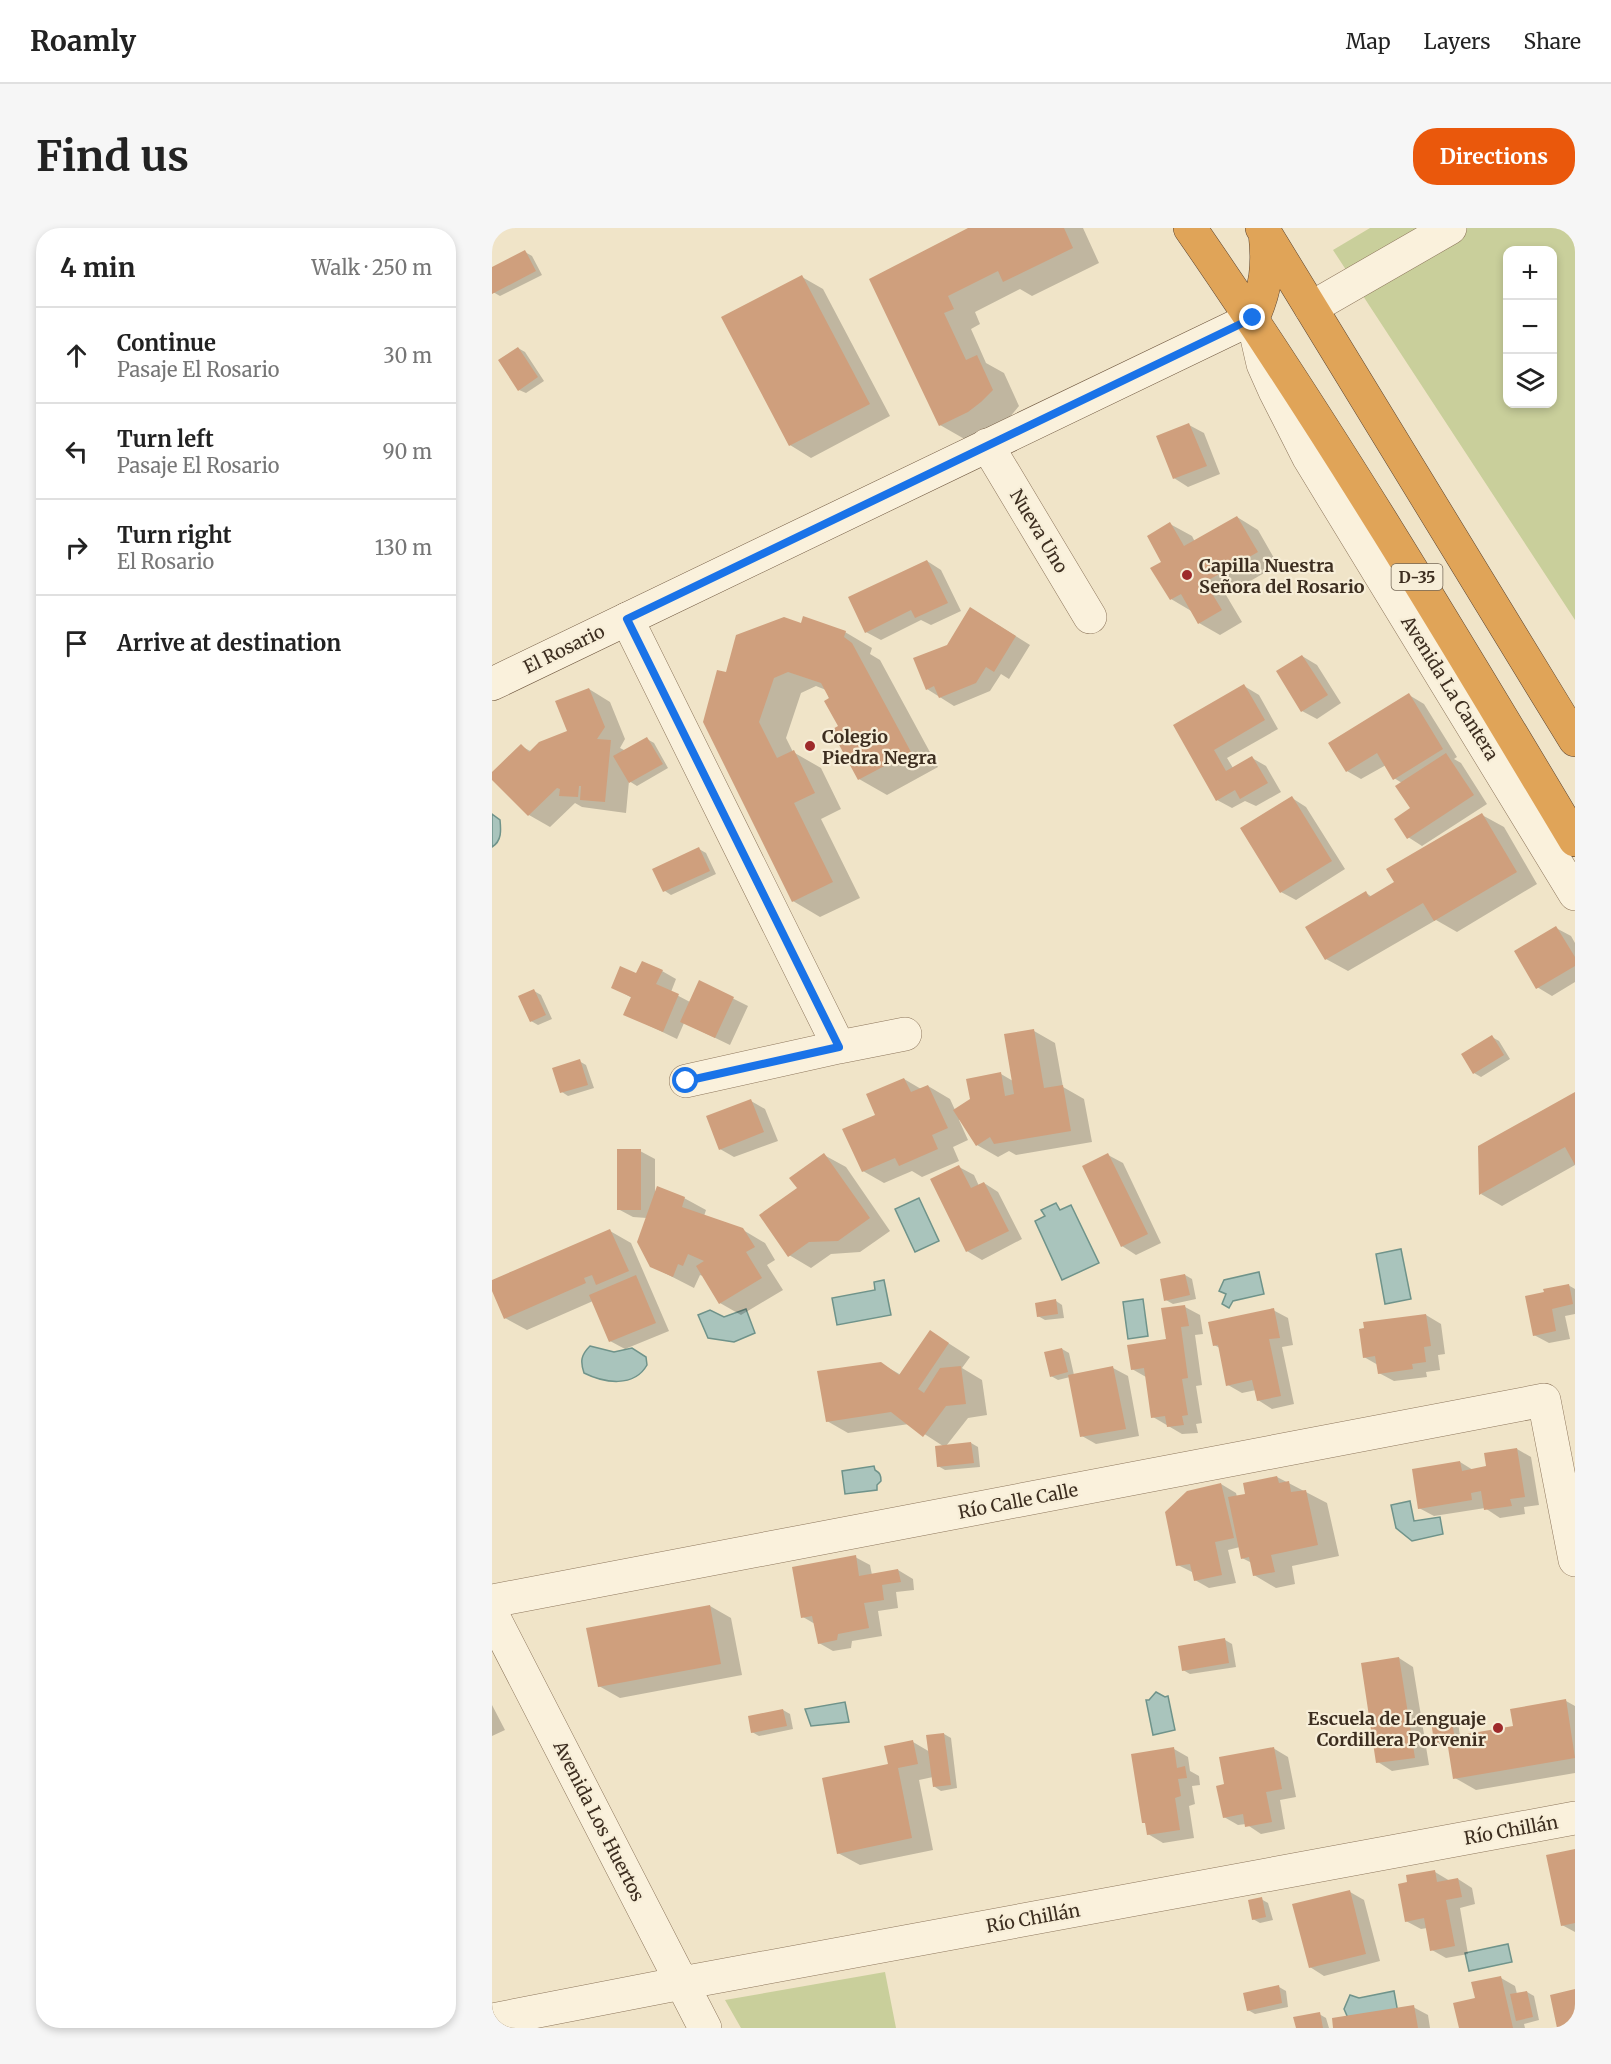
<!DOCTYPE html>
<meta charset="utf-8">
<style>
body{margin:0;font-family:Merriweather,serif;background:#f6f6f6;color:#222}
.controls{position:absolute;right:18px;top:18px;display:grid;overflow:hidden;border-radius:12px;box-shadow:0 3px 9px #0003}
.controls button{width:54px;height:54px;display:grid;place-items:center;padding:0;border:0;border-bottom:2px solid #e0e0e0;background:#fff;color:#222;font:30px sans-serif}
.stop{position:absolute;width:18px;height:18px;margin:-14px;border:4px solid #1a73e8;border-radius:50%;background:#fff}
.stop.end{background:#1a73e8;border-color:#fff;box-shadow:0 2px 6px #0008}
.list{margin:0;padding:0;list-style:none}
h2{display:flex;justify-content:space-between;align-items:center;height:78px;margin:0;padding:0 24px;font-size:26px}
h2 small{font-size:20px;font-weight:400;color:#767676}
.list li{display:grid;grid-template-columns:39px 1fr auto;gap:18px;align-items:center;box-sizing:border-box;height:96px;padding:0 24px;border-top:2px solid #e0e0e0}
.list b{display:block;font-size:22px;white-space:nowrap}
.list p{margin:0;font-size:20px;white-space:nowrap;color:#767676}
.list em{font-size:20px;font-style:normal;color:#767676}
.icon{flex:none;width:33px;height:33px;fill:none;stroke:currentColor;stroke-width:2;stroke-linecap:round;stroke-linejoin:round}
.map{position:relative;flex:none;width:1083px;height:1800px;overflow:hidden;border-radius:24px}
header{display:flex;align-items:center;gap:36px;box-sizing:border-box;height:84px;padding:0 30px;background:#fff;border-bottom:2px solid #e0e0e0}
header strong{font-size:28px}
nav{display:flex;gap:33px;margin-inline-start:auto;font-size:21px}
.intro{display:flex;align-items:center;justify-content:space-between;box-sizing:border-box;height:144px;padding:0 36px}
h1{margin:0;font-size:42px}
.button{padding:15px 27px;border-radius:24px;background:#ea580c;color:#fff;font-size:21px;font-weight:700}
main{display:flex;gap:36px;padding:0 36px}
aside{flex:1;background:#fff;border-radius:24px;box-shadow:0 3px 9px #0003}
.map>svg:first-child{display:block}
</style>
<header>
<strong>Roamly</strong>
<nav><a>Map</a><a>Layers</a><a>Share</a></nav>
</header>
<div class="intro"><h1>Find us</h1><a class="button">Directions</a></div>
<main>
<aside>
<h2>4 min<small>Walk · 250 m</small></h2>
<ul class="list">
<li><svg class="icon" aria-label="ahead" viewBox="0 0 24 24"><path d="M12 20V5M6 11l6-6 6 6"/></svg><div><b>Continue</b><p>Pasaje El Rosario</p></div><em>30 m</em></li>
<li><svg class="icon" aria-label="left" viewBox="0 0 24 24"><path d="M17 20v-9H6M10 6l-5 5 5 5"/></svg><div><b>Turn left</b><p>Pasaje El Rosario</p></div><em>90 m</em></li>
<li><svg class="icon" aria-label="right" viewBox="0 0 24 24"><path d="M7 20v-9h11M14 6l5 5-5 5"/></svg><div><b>Turn right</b><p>El Rosario</p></div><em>130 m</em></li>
<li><svg class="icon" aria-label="arrive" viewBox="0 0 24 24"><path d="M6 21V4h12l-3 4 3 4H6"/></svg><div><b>Arrive at destination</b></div></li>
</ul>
</aside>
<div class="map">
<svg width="1083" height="1800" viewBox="0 0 1083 1800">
<rect width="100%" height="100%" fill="#f0e4c8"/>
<!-- green -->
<path fill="#c9cf9b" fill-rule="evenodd" d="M878,0h205v392l-242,-370zM1016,22h44v154h-44z
M393,1744l11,56h-155l-16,-28z"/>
<!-- water -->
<path fill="#a9c4bc" stroke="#6f938a" stroke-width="1.5" d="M0,586l8,6c1,10 2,21 -8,27z
M427,970l20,43 -24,11 -20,-43z
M564,975l4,7 11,-5 28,58 -37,17 -27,-59 10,-5 -4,-6z
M909,1021l10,50 -26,5 -9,-50z
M767,1044l5,22 -31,7 -4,7 -7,-4 4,-10 -7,-3 5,-11z
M392,1052l7,35 -54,10 -5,-27 43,-8 -1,-8z
M651,1071l5,37 -20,3 -5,-37z
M254,1081l9,24 -21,9 -26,-4 -10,-23 12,-5 14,7z
M98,1118l24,6 18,-4 14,9 1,8c-13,23 -43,18 -63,8 -4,-12 -3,-18 6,-27z
M382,1238l1,4c5,3 6,5 6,11l-4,4v5l-32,4 -3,-23z
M918,1273l4,20 26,-4 3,17 -31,7 -16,-13 -5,-23z
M664,1464l9,5 3,-1 7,34 -22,5 -7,-35h3z
M353,1474l4,20 -38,4 -6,-17z
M1016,1716l4,18 -43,9 -4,-18z
M902,1763l4,22 -50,5 -4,-9 6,-14 9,3z"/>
<!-- shadow -->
<path fill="#0003" d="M480,0h111l16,35 -67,33 -12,-7 -45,23 5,12 -9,5 15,34 18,10 15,33 -10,12 -41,23 -28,-16 -69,-146z
M33,24l7,4 10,19 -42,21 -7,-4 -1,-23z
M310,49l21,12 67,127 -79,42 -21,-13z
M26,120l7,4 19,29 -18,12 -7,-3z
M697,197l15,8 16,41 -32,13 -14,-9z
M745,289l21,13 20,35 -52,30 16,27 -22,13 -21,-12 -6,-11 -22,-13 -8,-37 7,-38 22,12 3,6z
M435,333l14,9 20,41 -30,14 -10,-5 -40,20 -15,-8z
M493,389l45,28 -21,34 -8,-5 -11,17 -36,15 -27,-17 21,-43z
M310,397l43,7 27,16 -2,6 10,6 58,107 -51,28 -28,-16 -33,-89 -10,-4 -15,7 -15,45 7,14 28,16 20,41 -20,10 39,79 -40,19 -27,-16 -66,-227z
M810,428l15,9 24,38 -24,16 -15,-8z
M752,458l15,9 19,34 -51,29 6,10 19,-10 14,8 15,26 -25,14 -11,-5 -13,7 -15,-8 -42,-74z
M97,461l21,13 15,37 -5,9 6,3 21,-12 7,4 14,25 -31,18 -8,-5 -3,32 -44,-6 -7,-4 -25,24 -21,-12 -37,-37v-4l29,-28 11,6 37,-20z
M917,467l15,9 33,53 -3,2 7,4 26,41 -65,42 -14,-9 4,-28 -10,-26 -8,-5 -8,-13 -25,14 -14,-8z
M800,570l14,9 39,62 -49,31 -15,-8z
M990,587l22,12 33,57 -80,48 -21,-12 -88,51 -22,-12 40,-66 6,4 25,-14z
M207,621l7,4 10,21 -45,21 -6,-4 -11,-21z
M1064,700l15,8 4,7v39l-23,14 -15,-9z
M170,743l14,8 -5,13 19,10 10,-20 48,24 -18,39 -46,-22 -7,16 -52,-25 7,-16 -19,-11 24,-12z
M42,763l7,4 11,24 -14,6 -7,-4z
M542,803l21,12 8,44 21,12 8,43 -76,13 -7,-4 -11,6 -21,-12 -16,-26 -2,1 9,20 -15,7 6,14 -37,16 -10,-6 -28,12 -21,-12 14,-56 27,-36 17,10 7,-3 22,13 5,11 17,-10 29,-26 12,7z
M1000,809l7,4 11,18 -29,18 -7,-4z
M87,833l7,4 8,23 -26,8 -6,-4z
M1083,866v71l-73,41 -21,-12z
M259,873l14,8 13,32 -44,16 -14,-8z
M148,923l15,8v35l29,4 22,12 -2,6 39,14 22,13 10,17 -8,5 16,25 -42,25 -21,-12 -17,-27 -3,-1 -6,13 -43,-22 -4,-48 -14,-1 -15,-8z
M332,927l22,12 44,64 -30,21 -29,2 -20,14 -22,-13z
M616,927l15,8 38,80 -25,12 -14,-9z
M467,939l15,8 5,11 5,-3 14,9 24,47 -40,21 -15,-9z
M118,1003l21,12 38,88 -44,18 -15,-8 -17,-40 -66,29 -22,-12 -13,-31v-5z
M693,1047l7,4 4,20 -23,5 -7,-4z
M1076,1057l7,4v25l-10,2 5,23 -21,4 -15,-8 12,-42z
M564,1073l6,4 2,13 -19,2 -7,-4z
M693,1079l15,8 3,19 -8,1 7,50 -6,1 6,37 -6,1 2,9 -16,1 -29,-17 -7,-40 -14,-8 35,-28z
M781,1082l15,8 5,27 -11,2 12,57 -22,5 -14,-9 -2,-10 -14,3 -14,-8 -8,-37 -6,-3z
M934,1087l15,9 4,30 -7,1 2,15 -14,2 1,5 -33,4 -15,-8 -1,-8 -14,-8z
M439,1104l39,25 -8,11 20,12 5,35 -19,3 -22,28 25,-3 7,4 2,20 -35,3 -7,-4 5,-20 -34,-22 -61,9 -21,-12 53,-58 21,12z
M570,1121l7,4 5,22 39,-7 15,8 11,60 -43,8 -14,-8 -12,-59 -12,3 -7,-4z
M1025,1221l14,8 8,48 -15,2 1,7 -25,4 -15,-10 -51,8 -15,-8 41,-46 13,8 15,-2z
M785,1249l50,26 12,53 -47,10 3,18 -19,4 -22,-13 -2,-12 -10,-5 -2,-11 -12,3 8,33 -27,5 -14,-8 -1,-7 -16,-8 43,-81 15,9 1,4 10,-2z
M363,1329l15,8 2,10 26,-5 15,9 1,11 -18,2 2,16 -20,3 4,25 -30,5 -1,7 -18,3 -14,-8 -4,-19 -12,-7z
M218,1378l21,12 11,57 -122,23 -21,-12z
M733,1412l7,4 4,23 -46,7 -7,-4z
M907,1430l14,9 16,98 -37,6 -14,-9z
M1074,1473l9,5v67l-99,17 -21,-12 9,-32v-4l-21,4 -7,-4 15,-24 7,4 2,14 55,-9z
M0,1477l13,25 -13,6z
M291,1482l7,4 3,15 -34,7 -7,-4z
M452,1506l7,4 6,50 -16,3 -6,-4 -2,-10 -14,3 14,70 -73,15 -22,-12 75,-111 17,10z
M781,1520l15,9 8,40 -16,3 5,29 -24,5 -15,-10 -8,1 -14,-8 2,-32z
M682,1521l14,8 2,14 9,5 1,9 -8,1 3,18 -6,2 5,32 -31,5 -15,-9 -1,-10 -4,-2z
M1083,1623v81l-13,-7z
M943,1644l15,9 8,-2 14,9 3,16 -15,4 8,46 -22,4 -14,-8 -5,-22 -6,1 -15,-8z
M858,1664l14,8 16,61 -56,15 -14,-9z
M769,1671l7,4 5,17 -13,3 -7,-4z
M1009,1750l14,8 2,8 10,-2 7,4 5,24 -15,4 1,4h-65l17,-28z
M787,1759l7,4 2,16 -33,7 -7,-4z
M921,1779l15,8 2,13h-95z
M827,1786l7,4 3,10h-32z"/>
<!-- building -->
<path fill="#cf9f7d" d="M476,0h96l9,20 -70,34 -5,-11 -50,25 6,13 -10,4 22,47 11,-5 16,35 -12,12 -13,10 -29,14 -70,-147z
M33,22l11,21 -44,23v-27z
M310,47l68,129 -81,42 -68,-129z
M26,119l20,30 -20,14 -20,-31z
M697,195l18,43 -34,13 -17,-43z
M745,288l21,36 -53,30 17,28 -24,14 -17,-30 -11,6 -20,-32 11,-6 -14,-26 23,-14 14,24z
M435,332l21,43 -33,15 -4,-8 -46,23 -17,-36z
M478,379l46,29 -22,36 -8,-5 -10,16 -37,15 -5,-12 -8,4 -13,-32 34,-13z
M311,388l43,15 -2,6 8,6 59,109 -53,28 -27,-50 7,-4 -14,-25 5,-3 -8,-15 -33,-11 -14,6 -15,44 18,36 17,-8 21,43 -21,10 39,79 -41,20 -89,-180 14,-52 9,2 10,-37 48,-18 17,6z
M810,427l26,40 -27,17 -25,-41z
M752,456l21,36 -51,30 12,21 26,-15 16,27 -28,16 -5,-9 -19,11 -43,-76z
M97,460l16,39 -8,12 14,1 -6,62 -25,-2 1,-14h-2l-1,11 -19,-1 1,-7 -3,-1 -29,28 -36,-36v-8l29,-28 8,8 10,-10 28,-11 -12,-30z
M917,465l34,56 -50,31 -16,-27 -31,19 -18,-29z
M155,509l16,27 -34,19 -16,-27z
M954,525l28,42 -67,44 -13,-20 16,-11 -15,-22z
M800,568l40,65 -52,32 -40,-65z
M990,585l35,59 -83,49 -11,-18 -98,57 -20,-33 61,-36 3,6 25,-15 -8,-13z
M207,619l11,24 -47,21 -11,-23z
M1064,698l19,31v9l-39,23 -22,-38z
M150,733l21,9 -7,14 23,10 -16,38 -40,-17 8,-18 -20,-9 9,-22 16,7z
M207,752l35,17 -19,41 -35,-16z
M42,761l12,26 -16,7 -12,-26z
M542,801l10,59 19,-3 8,46 -77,13 -4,-7 -14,9 -23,-36 17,-11 -4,-20 35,-7 4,24 9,-2 -10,-60z
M1000,807l12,20 -31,19 -12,-20z
M88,831l8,26 -28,8 -8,-25z
M412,850l7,14 17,-7 20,43 -16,7 6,14 -39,17 -4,-8 -33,14 -20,-43 33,-14 -9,-21z
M1083,864v73l-10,-18 -86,48 -1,-49z
M259,871l13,33 -45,18 -13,-34z
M125,921h24v61h-24z
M332,925l46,65 -32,23 -29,1 -21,15 -29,-42 38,-27 -8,-10z
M616,925l40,81 -27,13 -39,-81z
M467,937l12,23 13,-6 25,49 -43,21 -36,-73z
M165,958l28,11 -3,10 61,21 12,19 -9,5 16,26 -43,26 -23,-38 8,-5 -16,-7 -5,12 -5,-2 -5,13 -23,-10 -13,-25z
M118,1001l19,42 -33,14 -4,-10 -8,3 2,5 -82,36 -12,-28v-11z
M693,1046l5,21 -26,6 -4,-22z
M144,1047l20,48 -47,19 -20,-47z
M1077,1056l4,20 -21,5 4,22 -23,5 -8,-40 19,-4 -1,-3z
M564,1071l2,15 -21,3 -2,-14z
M693,1077l4,21 -8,1 7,51 -6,1 6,36 -6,1 2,9 -17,2 -2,-11 -14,2 -7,-50 -13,2 -4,-25 39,-6 -5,-31z
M782,1080l6,30 -11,1 12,57 -24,5 -5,-21 -26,6 -8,-41 -5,1 -5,-24z
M934,1086l5,32 -7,1 2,15 -14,2 1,5 -35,5 -3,-18 -12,2 -4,-29 5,-1 -1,-6z
M438,1102l19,13 -31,46 6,4 16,-25 21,-2 5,38 -20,2 -23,31 -32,-25 -65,10 -9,-51 64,-9 18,13z
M570,1120l6,24 -18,5 -6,-25z
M621,1138l13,63 -46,8 -12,-62z
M479,1214l3,21 -37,4 -2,-21z
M1025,1220l8,49 -15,2 2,7 -28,4 -3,-19 -10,2 1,7 -54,9 -6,-40 48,-8 2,10 24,-5 -2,-13z
M785,1248l2,7 10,-2 2,11 15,-2 12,55 -47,10 4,17 -22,4 -4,-19 -8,2 -13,-62 17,-3 -2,-11z
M729,1255l13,55 -19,4 7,33 -28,6 -4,-17 -14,2 -11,-54 22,-21z
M364,1327l3,21 39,-7 3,13 -19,3 2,15 -20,3 5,25 -31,6 -1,6 -19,4 -6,-28 -11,2 -9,-51z
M218,1377l11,59 -123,23 -12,-59z
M733,1410l4,25 -47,8 -4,-25z
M907,1429l16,101 -39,5 -15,-100z
M1074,1471l9,59 -122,21 -5,-32 15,-2 -2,-10 52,-9 -3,-17z
M291,1481l4,17 -36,7 -3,-17z
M959,1489l4,22 -21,4 -3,-23z
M452,1505l7,52 -18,2 -7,-52z
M421,1512l5,24 -20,4 14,70 -75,16 -15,-76 66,-14 -4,-18z
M682,1519l3,21 8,-2 2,12 -9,1 3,17 -6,2 5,32 -33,5 -2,-12h-3l-11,-69z
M782,1519l8,42 -16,3 6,30 -27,5 -2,-13 -20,4 -7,-32 8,-2 -5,-27z
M1083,1621v74l-14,3 -15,-71z
M943,1642l2,12 21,-4 4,19 -16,3 9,46 -25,5 -6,-33 -19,4 -7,-38 9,-2 -1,-7z
M858,1662l16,64 -57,14 -17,-64z
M770,1669l4,20 -14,3 -4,-20z
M1009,1748l12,52h-54l-6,-25 22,-5 -4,-16z
M787,1757l3,18 -35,8 -4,-18z
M1083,1761v38l-18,1 -7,-33z
M1035,1763l6,26 -17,4 -6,-27z
M922,1777l4,23h-85l-1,-10z
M828,1784l3,16h-27l-3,-11z"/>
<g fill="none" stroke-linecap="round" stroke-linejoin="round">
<defs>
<path id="street" d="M819,80l139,-80
M763,101l8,35 12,27 34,67 266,436
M495,217l103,172
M135,391l212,428 -153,34
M347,819l66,-13
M0,1373l1052,-201 31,160
M0,1386l213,414
M0,1792l190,-37 893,-165"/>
<path id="secondary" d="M0,456l761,-366"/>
<path id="highway" d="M698,0c137,198 261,405 385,612
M770,0l313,512
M761,90c13,-30 16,-52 12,-85"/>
</defs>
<!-- street casing -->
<use href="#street" stroke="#8d765c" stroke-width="34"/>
<!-- secondary casing -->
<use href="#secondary" stroke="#6f573f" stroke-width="34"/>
<!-- highway casing -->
<use href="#highway" stroke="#5b4430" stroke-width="34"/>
<!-- street -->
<use href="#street" stroke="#faf1dc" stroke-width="33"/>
<!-- secondary -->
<use href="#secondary" stroke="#faf1dc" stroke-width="33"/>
<!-- highway -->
<use href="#highway" stroke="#e0a458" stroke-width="33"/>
</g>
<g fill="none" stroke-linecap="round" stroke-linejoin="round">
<!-- route -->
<path stroke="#1a73e8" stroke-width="8" d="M194,853l153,-34 -212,-428 626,-301"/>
</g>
<!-- markers -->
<g fill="#9e2a2b" stroke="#f7eed8" stroke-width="2">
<circle cx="695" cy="347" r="6"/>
<circle cx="318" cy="518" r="6"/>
<circle cx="1006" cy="1500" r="6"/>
</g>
<g text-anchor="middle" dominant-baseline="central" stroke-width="4.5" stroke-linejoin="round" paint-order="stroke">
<!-- shield labels -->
<rect fill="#f7eed8" stroke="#756857" stroke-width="1.5" x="899.5" y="336" width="51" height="26" rx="4.5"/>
<g font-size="16" font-weight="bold" fill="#3d2e20">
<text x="925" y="349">D-35</text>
</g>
<!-- street labels -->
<g font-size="18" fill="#3d2e20" stroke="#f7eed8">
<text transform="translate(547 303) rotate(59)">Nueva Uno</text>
<text transform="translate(72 421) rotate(-26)">El Rosario</text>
<text transform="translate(958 460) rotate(58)">Avenida La Cantera</text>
<text transform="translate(526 1273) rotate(-11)">Río Calle Calle</text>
<text transform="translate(107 1593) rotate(63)">Avenida Los Huertos</text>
<text transform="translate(1019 1602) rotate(-10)">Río Chillán</text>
<text transform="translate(541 1690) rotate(-10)">Río Chillán</text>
</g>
<!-- poi labels -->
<g font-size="18" font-weight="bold" fill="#3d2e20" stroke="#f7eed8" text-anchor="start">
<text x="707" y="337">Capilla Nuestra<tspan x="707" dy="21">Señora del Rosario</tspan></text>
<text x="330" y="508">Colegio<tspan x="330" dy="21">Piedra Negra</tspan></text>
<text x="994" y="1490" text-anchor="end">Escuela de Lenguaje<tspan x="994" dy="21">Cordillera Porvenir</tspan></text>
</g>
</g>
</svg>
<div class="controls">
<button>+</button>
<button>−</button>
<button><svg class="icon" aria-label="layers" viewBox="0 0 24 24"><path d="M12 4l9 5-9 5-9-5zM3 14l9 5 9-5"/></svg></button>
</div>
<div class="stop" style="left:194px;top:853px"></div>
<div class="stop end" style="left:761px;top:90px"></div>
</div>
</main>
